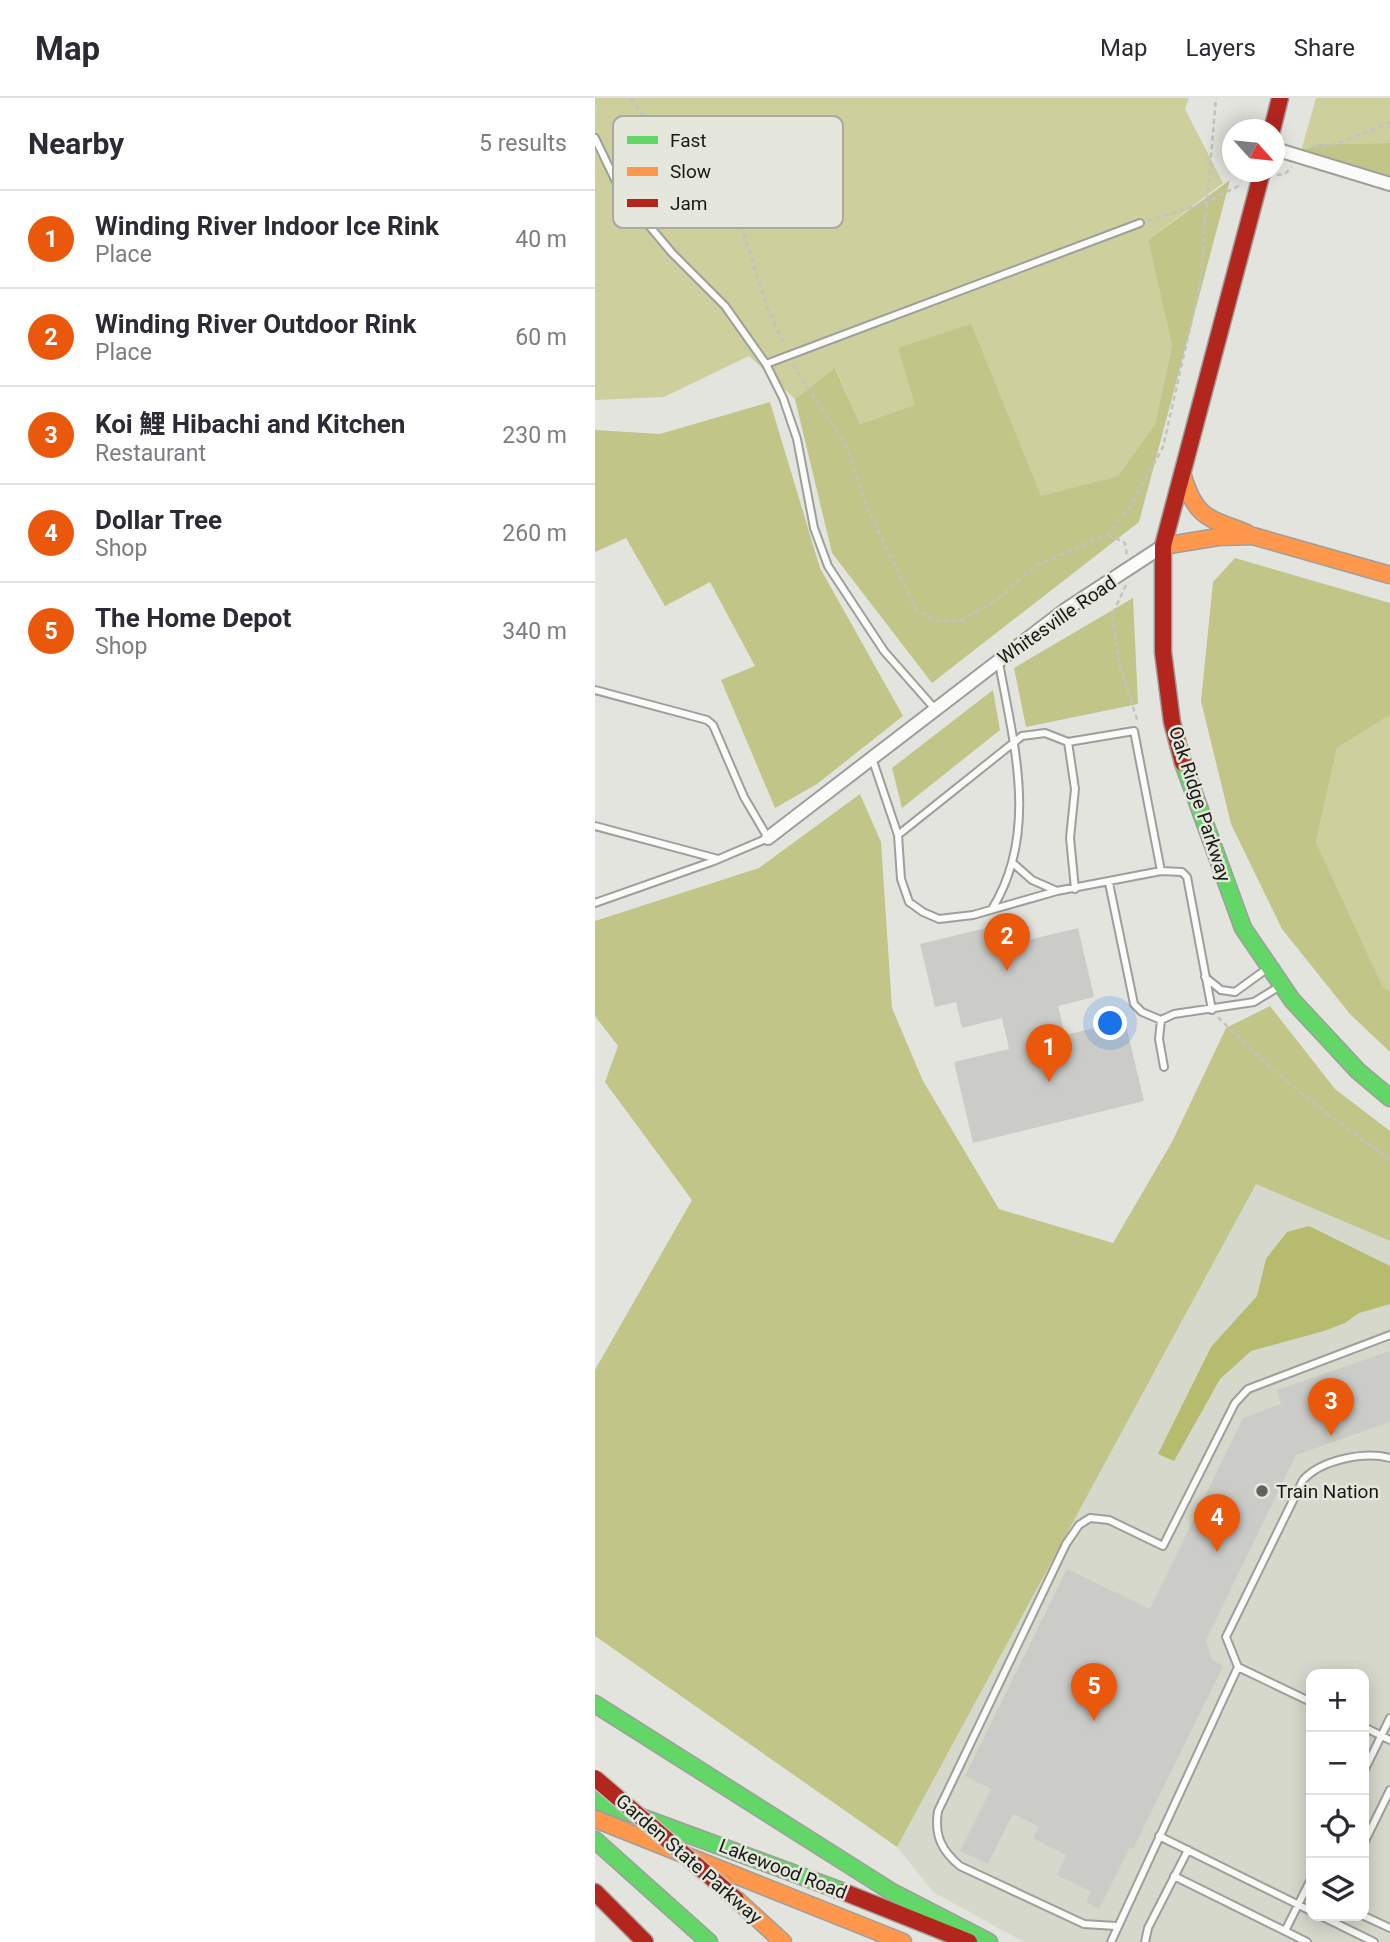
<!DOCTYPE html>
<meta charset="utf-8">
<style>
body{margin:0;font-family:Roboto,"Noto Sans SC",sans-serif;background:#f7f7f7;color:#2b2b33}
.controls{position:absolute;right:21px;bottom:21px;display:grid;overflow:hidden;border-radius:14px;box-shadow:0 4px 18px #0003}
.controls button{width:63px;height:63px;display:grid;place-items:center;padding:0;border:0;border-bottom:2px solid #e1e1e2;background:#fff;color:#2b2b33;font:35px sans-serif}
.compass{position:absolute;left:627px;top:21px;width:63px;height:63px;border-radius:50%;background:#fff;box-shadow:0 4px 18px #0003;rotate:117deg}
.you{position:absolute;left:516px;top:926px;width:24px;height:24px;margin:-18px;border:5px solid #fff;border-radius:50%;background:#1a73e8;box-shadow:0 0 0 10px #1a73e833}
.badge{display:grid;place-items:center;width:46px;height:46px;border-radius:50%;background:#ea580c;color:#fff;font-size:23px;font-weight:700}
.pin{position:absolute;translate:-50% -58px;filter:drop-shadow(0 2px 4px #0008)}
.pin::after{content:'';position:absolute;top:37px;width:24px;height:21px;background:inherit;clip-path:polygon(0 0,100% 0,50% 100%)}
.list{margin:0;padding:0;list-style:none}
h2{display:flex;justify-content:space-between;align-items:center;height:91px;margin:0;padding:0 28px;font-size:30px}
h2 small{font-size:23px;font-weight:400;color:#7c7c81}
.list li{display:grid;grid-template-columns:46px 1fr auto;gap:21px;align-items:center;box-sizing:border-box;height:98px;padding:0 28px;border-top:2px solid #e1e1e2}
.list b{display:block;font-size:26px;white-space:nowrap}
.list p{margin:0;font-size:23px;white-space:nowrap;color:#7c7c81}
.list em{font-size:23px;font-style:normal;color:#7c7c81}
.icon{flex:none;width:38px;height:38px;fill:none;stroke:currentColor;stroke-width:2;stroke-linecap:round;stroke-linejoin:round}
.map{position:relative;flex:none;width:795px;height:1844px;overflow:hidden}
header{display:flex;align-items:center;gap:42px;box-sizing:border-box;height:98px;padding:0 35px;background:#fff;border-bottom:2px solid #e1e1e2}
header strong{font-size:33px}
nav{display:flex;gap:38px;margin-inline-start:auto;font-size:24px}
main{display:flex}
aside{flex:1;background:#fff}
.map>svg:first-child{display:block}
</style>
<header>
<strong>Map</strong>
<nav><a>Map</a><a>Layers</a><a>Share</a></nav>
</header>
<main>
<aside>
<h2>Nearby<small>5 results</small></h2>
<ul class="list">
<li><span class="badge">1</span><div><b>Winding River Indoor Ice Rink</b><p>Place</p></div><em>40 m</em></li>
<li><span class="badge">2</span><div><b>Winding River Outdoor Rink</b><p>Place</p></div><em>60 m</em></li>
<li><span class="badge">3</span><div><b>Koi 鯉 Hibachi and Kitchen</b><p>Restaurant</p></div><em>230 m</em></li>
<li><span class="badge">4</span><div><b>Dollar Tree</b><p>Shop</p></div><em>260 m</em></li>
<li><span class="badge">5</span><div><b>The Home Depot</b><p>Shop</p></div><em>340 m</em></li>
</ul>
</aside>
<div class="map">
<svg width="795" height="1844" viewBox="0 0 795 1844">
<rect width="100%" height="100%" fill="#e4e4df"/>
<!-- built -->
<path fill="#d7d8cc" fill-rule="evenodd" d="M661,1085l134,58v701h-366l-91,-50 -36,-45zM716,1576h53v242h-53z"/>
<!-- green -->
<path fill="#cdd09d" d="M0,0h594l-4,11 38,74 -75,57 24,106 -17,78 -37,52 -77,21 -125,-92 -56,19 -24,-55 -41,30 -46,-43 -85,41 -69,3z
M721,0h74v45l-72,1 -17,7z
M795,617v276l-7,-4 -67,-145 21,-94z"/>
<!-- forest -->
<path fill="#c2c588" d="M795,45v44l-89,-36 17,-7z
M635,82l-91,342 -207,161 -100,-130 -37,-154 40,-31 25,56 55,-19 -17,-57 73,-24 70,172 77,-20 37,-52 17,-78 -24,-106z
M175,304l50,166 83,148 -86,68 -42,24 -54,-128 34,-14 -45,-84 -45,24 -39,-68 -31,14v-122l65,4z
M640,460l155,45v112l-53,33 -21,94 67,145 7,4v61l-40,-38 -68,-85 -51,-105 -30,-123 12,-119z
M538,500l5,106 -112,23 -12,-59z
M398,592l7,40 -98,78 -10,-40z
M265,696l21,48 11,166 31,73 76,128 114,34 59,-101 54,-114 44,-22 65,83 55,42v110l-134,-57 -359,663 -302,-211v-266l97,-170 -87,-118 13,-36 -23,-30v-95l164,-53z"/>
<!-- water -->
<path fill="#b7bb6e" d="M714,1128l81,40v38l-31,9 -14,10 -21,8 -73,20 -31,28 -46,82 -16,-7 53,-107 46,-51 9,-37 21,-27z"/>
<!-- building -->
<path fill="#cbcbc7" d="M404,827l5,21 74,-18 16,69 -36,9 7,29 60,-14 19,80 -171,42 -19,-81 55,-13 -7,-31 -40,10 -6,-26 -21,5 -15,-63z
M795,1253v71l-94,33 -90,185 6,20 11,6 -90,183 -3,-2 -31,62 -13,-7 5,-10 -34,-17 9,-20 -33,-17 6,-11 -26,-13 -25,50 -28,-13 31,-62 -26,-13 102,-207 83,40 93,-191 38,-14 -4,-14z"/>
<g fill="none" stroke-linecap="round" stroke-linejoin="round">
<defs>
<path id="lane" d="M0,40l26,54 51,61 53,53 41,58 17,34 14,41 17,89 14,38 56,85 51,58
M171,266l374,-141
M0,592l112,30 6,5 31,72 24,41 -54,23 -119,42
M473,644l7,47 -5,49 5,51
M277,660l26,77 3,44 8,23 14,10 16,7 34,-4 84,-24 104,-20 21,1 5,5 25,133
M0,728l123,33
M303,737l124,-99 23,-3 23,9 66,-11 27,140
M419,766l18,16 25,11
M514,785l25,121 8,8 19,8 13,-6 80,-12 26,-16
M397,811c47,-76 22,-164 7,-246
M610,879l16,13 14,2 33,-24
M566,922l-2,19 5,28
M643,1569l73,35
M769,1629l26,13
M769,1673l26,-53
M564,1738l152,75
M769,1745l26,-53
M579,1778l111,55
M726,1818l53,26
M769,1818l26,12
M521,1828l-32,-2 -124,-58c-18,-15 -26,-30 -22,-55l128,-267 13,-19 11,-7 19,2 54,26 72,-143 13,-14 142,-54
M516,1844l127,-275 -12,-30 77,-157c18,-20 61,-29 87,-22
M550,1844l3,-14 40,-78
M712,1844l-22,-11 26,-52"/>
<path id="street" d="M680,51l115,35
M173,740l297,-228 98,-64"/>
<path id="fast" d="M588,665l60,165 49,72 66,71 32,27
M0,1606l297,188 97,50
M0,1702l249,92
M0,1742l114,102"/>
<path id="slow" d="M588,378c13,43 26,42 64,57
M568,448l55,-9 35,-1 137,39
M0,1721l308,123
M141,1801l47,43"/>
<path id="jam" d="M677,32l8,-32
M588,665l-11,-41 -9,-70v-106l99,-374
M0,1794l50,50
M249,1794l125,50"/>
</defs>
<!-- lane casing -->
<use href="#lane" stroke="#9e9f9a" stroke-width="10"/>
<!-- street casing -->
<use href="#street" stroke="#9e9f9a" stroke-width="16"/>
<!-- fast casing -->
<use href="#fast" stroke="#9e9f9a" stroke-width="19"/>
<!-- slow casing -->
<use href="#slow" stroke="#9e9f9a" stroke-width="19"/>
<!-- jam casing -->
<use href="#jam" stroke="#9e9f9a" stroke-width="19"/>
<!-- path -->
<path stroke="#c2c3c0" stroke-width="2.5" stroke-dasharray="5 3.5" stroke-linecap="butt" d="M36,0l19,26 75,71 17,33 25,79 18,39
M719,49l22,-3 54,-21
M682,77l8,-1 7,-7
M552,123l58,-18 37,-19
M198,267l53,80 22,65 48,99 19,12h25l38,-22 37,-33 73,-32 23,-29 32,-58 37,-163 16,-186
M513,436l17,9 2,12
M531,487l-14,30 8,53 18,54
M623,919c52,54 110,99 172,142"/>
<!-- lane -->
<use href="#lane" stroke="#fbfbfa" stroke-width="6"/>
<!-- street -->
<use href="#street" stroke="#fbfbfa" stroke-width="12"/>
<!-- fast -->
<use href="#fast" stroke="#63d668" stroke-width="16"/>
<!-- slow -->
<use href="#slow" stroke="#ff974d" stroke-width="16"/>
<!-- jam -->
<use href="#jam" stroke="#b3261e" stroke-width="16"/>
<defs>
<path id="jam-bridge" d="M0,1680l141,121"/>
</defs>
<!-- jam-bridge casing -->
<use href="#jam-bridge" stroke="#bfbfbc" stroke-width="19" stroke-linecap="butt"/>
<!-- jam-bridge -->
<use href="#jam-bridge" stroke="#b3261e" stroke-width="16"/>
</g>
<!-- markers -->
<circle fill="#60615c" stroke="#e6e7dc" stroke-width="2.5" cx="667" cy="1393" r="7"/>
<g text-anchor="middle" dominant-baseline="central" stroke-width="5" stroke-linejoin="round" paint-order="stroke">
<!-- street labels -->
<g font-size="19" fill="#191a16" stroke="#e6e7dc">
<text transform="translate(462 522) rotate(-35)">Whitesville Road</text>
<text transform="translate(605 706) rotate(72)">Oak Ridge Parkway</text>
<text transform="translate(94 1761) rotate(41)">Garden State Parkway</text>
<text transform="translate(188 1771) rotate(21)">Lakewood Road</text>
</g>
<!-- poi labels -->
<g font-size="19" fill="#191a16" stroke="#e6e7dc" text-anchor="start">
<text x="681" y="1393">Train Nation</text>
</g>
</g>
<!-- legend -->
<rect x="18" y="18" width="230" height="112" rx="10" fill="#e6e7dc" stroke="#a8aaa1" stroke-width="2"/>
<rect x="32" y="38" width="31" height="8" fill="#63d668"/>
<rect x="32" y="69" width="31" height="9" fill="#ff974d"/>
<rect x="32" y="101" width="31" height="8" fill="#b3261e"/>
<g font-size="19" fill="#191a16">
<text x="75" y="49">Fast</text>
<text x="75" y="80">Slow</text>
<text x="75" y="112">Jam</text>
</g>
</svg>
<div class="controls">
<button>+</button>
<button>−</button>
<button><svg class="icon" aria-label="locate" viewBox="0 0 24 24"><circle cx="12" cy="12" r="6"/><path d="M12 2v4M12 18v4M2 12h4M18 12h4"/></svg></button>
<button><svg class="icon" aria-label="layers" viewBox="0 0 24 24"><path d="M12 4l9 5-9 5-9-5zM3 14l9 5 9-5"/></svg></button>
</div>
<svg class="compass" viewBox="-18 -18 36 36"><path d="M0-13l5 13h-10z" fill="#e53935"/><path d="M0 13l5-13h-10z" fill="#7c7c81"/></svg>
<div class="you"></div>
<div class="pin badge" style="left:454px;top:984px">1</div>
<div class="pin badge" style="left:412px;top:873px">2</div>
<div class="pin badge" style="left:736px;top:1338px">3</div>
<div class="pin badge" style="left:622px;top:1454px">4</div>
<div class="pin badge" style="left:499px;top:1623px">5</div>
</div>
</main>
